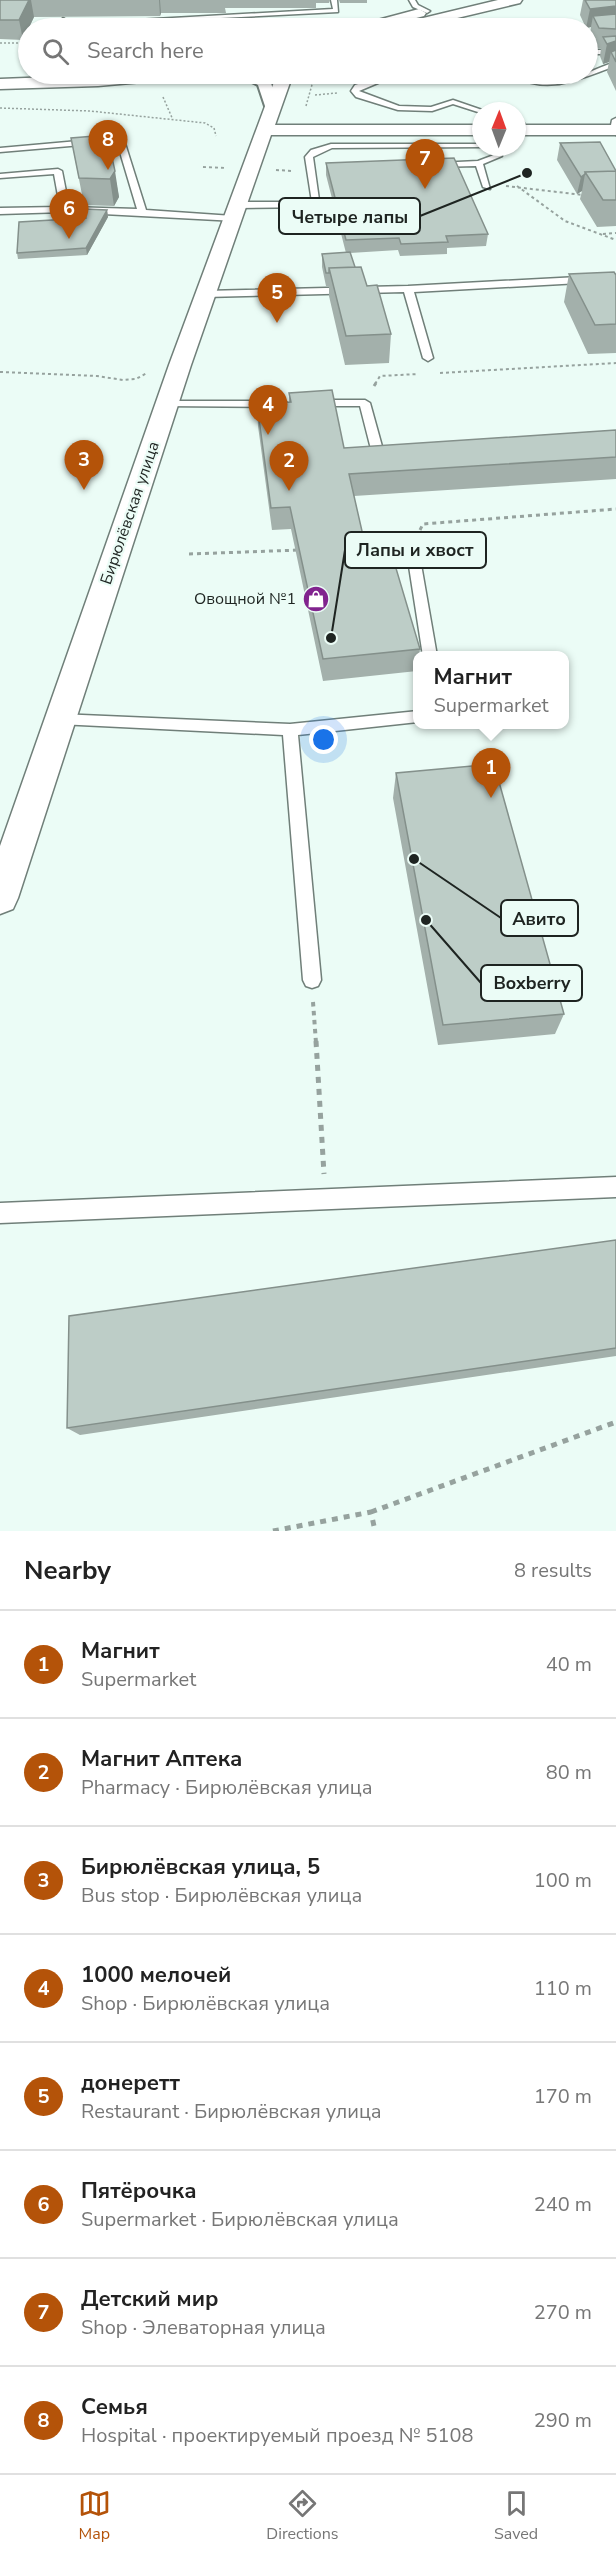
<!DOCTYPE html>
<meta charset="utf-8">
<style>
body{margin:0;font-family:"Nunito Sans",sans-serif;background:#f6f6f6;color:#222}
.compass{position:absolute;left:472px;top:102px;width:54px;height:54px;border-radius:50%;background:#fff;box-shadow:0 2px 4px #0004;rotate:1deg}
.you{position:absolute;left:324px;top:740px;width:21px;height:21px;margin:-15px;border:4px solid #fff;border-radius:50%;background:#1a73e8;box-shadow:0 0 0 9px #1a73e833}
.badge{display:grid;place-items:center;width:39px;height:39px;border-radius:50%;background:#b45309;color:#fff;font-size:20px;font-weight:700}
.pin{position:absolute;translate:-50% -50px;filter:drop-shadow(0 2px 3px #0008)}
.pin::after{content:'';position:absolute;top:32px;width:21px;height:18px;background:inherit;clip-path:polygon(0 0,100% 0,50% 100%)}
.popup{position:absolute;left:413px;top:651px;width:156px;height:78px;box-sizing:border-box;display:grid;place-content:center;border-radius:12px;background:#fff;filter:drop-shadow(0 2px 4px #0005);font-size:20px;white-space:nowrap;color:#767676}
.popup b{font-size:22px;color:#222}
.popup::after{content:'';position:absolute;left:50%;top:100%;margin-left:-12px;border:12px solid transparent;border-top-color:#fff}
.list{margin:0;padding:0;list-style:none}
h2{display:flex;justify-content:space-between;align-items:center;height:78px;margin:0;padding:0 24px;font-size:26px}
h2 small{font-size:20px;font-weight:400;color:#767676}
.list li{display:grid;grid-template-columns:39px 1fr auto;gap:18px;align-items:center;box-sizing:border-box;height:108px;padding:0 24px;border-top:2px solid #e0e0e0}
.list b{display:block;font-size:22px;white-space:nowrap}
.list p{margin:0;font-size:20px;white-space:nowrap;color:#767676}
.list em{font-size:20px;font-style:normal;color:#767676}
.icon{flex:none;width:33px;height:33px;fill:none;stroke:currentColor;stroke-width:2;stroke-linecap:round;stroke-linejoin:round}
.map{position:relative;flex:none;width:616px;height:1531px;overflow:hidden}
.search{position:absolute;background:#fff;box-shadow:0 2px 4px #0004;left:18px;right:18px;top:18px;height:66px;display:flex;align-items:center;gap:15px;box-sizing:border-box;padding:0 21px;border-radius:33px;color:#767676;font-size:22px}
.sheet{height:942px;background:#fff}
nav{display:flex;justify-content:space-around;align-items:center;box-sizing:border-box;height:84px;border-top:2px solid #e0e0e0;background:#fff;font-size:16px;color:#767676}
nav a{display:grid;justify-items:center;gap:3px}
nav .on{color:#b45309}
.map>svg:first-child{display:block}
</style>
<div class="map">
<svg width="616" height="1531" viewBox="0 0 616 1531">
<rect width="100%" height="100%" fill="#ebfcf6"/>
<g fill="none" stroke-linecap="round" stroke-linejoin="round">
<defs>
<path id="service" d="M331,0h6l1,12 -198,10 -3,-2 196,-11z
M409,0h6l3,5 12,6 -3,2 -14,-6z
M63,18l3,2 -4,8h-6z
M268,23l-2,3 -50,2 3,-2z
M588,50h28v4h-28z
M616,62v4c-36,12 -69,31 -105,8 15,-2 28,9 43,8 21,-1 41,-14 62,-20z
M390,74h9l-40,17 40,15 32,1 22,-7 32,11h-4v2l-28,-9 -21,7 -34,-1 -42,-13 -5,-6 4,-6z
M616,118v17l-6,-5 2,-10z
M517,121l7,2 2,9h-6z
M123,137l23,73 87,6 3,1v4l-171,-9 -65,2v-6l60,-1 -6,-33 -54,4v-4l58,-5 4,2 7,36 68,2 -20,-67 -117,10v-4z
M331,144h150v3h3l-152,1 -19,9 7,50 -82,1 -4,-3 4,-3h74l-7,-45 6,-7z
M492,147h8l2,9 -19,8 7,25 -7,-2 -7,-21 -39,1 -4,-2 4,-2 41,-2 16,-6z
M616,275v6l-202,11 19,66 -5,3 -5,-3 -19,-66 -199,5 -5,-3 5,-3 203,-5z
M365,400l5,3 13,47 10,1v4l-15,1 -6,-3 -12,-47h-46l-5,-3 5,-3z
M167,401h117l5,3 -5,3 -121,-1 -1,-2z
M412,543l6,4 19,109h-14l-17,-109z
M418,711v11l-120,13 23,245 -3,6 -6,2 -6,-2 -3,-6 -20,-245 -224,-11 -7,-5 7,-5 231,10z
M616,1177v20l-616,26v-20z"/>
<path id="minor" d="M138,74h119l14,9 8,26 -7,4 -5,-1 -9,-27c-26,-15 -83,-5 -115,-4l-5,-1z"/>
<path id="tertiary" d="M277,74h16l-18,51h206v10h-210l-80,230 -173,533 -5,11 -13,5v-68l169,-481z
M517,125h99v10h-99z"/>
<path id="secondary" d="M498,0h24l-2,3 -105,25h-23l2,-3z
M419,9l7,4 -2,3 -46,12h-21l2,-3z
M129,74h54l-8,5 -77,7 -98,3v-10z"/>
</defs>
<!-- service casing -->
<use href="#service" stroke="#707f79" stroke-width="3"/>
<!-- minor casing -->
<use href="#minor" stroke="#707f79" stroke-width="4"/>
<!-- tertiary casing -->
<use href="#tertiary" stroke="#707f79" stroke-width="3"/>
<!-- secondary casing -->
<use href="#secondary" stroke="#707f79" stroke-width="3"/>
<!-- path-far4 -->
<path stroke="#96a29e" stroke-width="1.5" stroke-dasharray="2 2" stroke-linecap="butt" d="M0,43h28
M315,95l22,-2
M163,97l10,23
M306,106l9,-32
M0,108l90,3 115,12 9,5 2,8"/>
<!-- path-far3 -->
<path stroke="#96a29e" stroke-width="2" stroke-dasharray="3 3" stroke-linecap="butt" d="M203,167l24,1
M276,170l17,1
M506,186l77,9
M517,186l48,35 51,19
M603,234l13,-1
M0,372l97,4 26,4 13,-1 11,-6
M440,373l176,-10
M375,384l5,-8 38,-2"/>
<!-- path-far2 -->
<path stroke="#96a29e" stroke-width="3" stroke-dasharray="4 4" stroke-linecap="butt" d="M374,386l2,-3
M420,530l3,-6 193,-15
M189,554l111,-4"/>
<!-- path-far1 -->
<path stroke="#96a29e" stroke-width="4" stroke-dasharray="4.5 4.5" stroke-linecap="butt" d="M313,1002l3,41"/>
<!-- path -->
<path stroke="#96a29e" stroke-width="5" stroke-dasharray="6 6" stroke-linecap="butt" d="M316,1041l8,133
M371,1512l245,-90
M273,1531l98,-19 4,19"/>
<!-- service -->
<use href="#service" fill="#fff" fill-rule="evenodd"/>
<!-- minor -->
<use href="#minor" fill="#fff" fill-rule="evenodd"/>
<!-- tertiary -->
<use href="#tertiary" fill="#fff" fill-rule="evenodd"/>
<!-- secondary -->
<use href="#secondary" fill="#fff" fill-rule="evenodd"/>
</g>
<!-- wall -->
<path fill="#a3b0ab" d="M0,0h330l-1,3h-13v5h-91l1,5h-65l-1,3 -126,1 -11,23 -23,-1z
M339,0h28v3h-27z
M583,0h33v91l-9,-19 2,-10 -6,2 -3,-8 1,-8h-5l-6,-13 1,-8 -5,1 -6,-13z
M107,135l12,62 -5,9 -30,-1 -13,-67z
M560,143l56,27v56l-19,1 -17,-28 2,-8 -5,3 -20,-34z
M326,163l162,71 -2,12 -39,2v6l-47,2 -2,-6 -48,3 5,14 12,19 24,48 -2,29 -44,2 -16,-69v-10h-3l-4,-19v-13l24,-1 -20,-78z
M107,210l1,7 -21,38 -69,4 -1,-6 69,-35z
M569,274l47,1v78l-28,1 -24,-52z
M289,393l55,55 272,-18v49l-262,17 10,44 56,109 -1,7h-2v15l-94,10 -32,-152 -19,1 -14,-104 -1,-22 32,-2z
M396,773l168,241 -9,20 -117,11 -45,-247z
M616,1240v116l-536,79 -13,-7z"/>
<!-- shaded-wall -->
<path fill="#84908b" d="M29,0h2l3,17 -11,23 -4,-20z
M159,0h1l1,13 -1,3z
M616,6v18l-23,-8 -2,11 -5,1 4,-19z
M616,41v15l-5,-4 -2,10 -6,2 4,-20z
M115,171l4,26 -5,9 -4,-27z
M585,174l-3,17 -5,3 4,-17z
M107,210l1,7 -21,38 -1,-7z"/>
<!-- building -->
<path fill="#bdcdc7" stroke="#84908b" stroke-width="1.5" d="M0,0h29l-10,20h-19z
M585,0h31v6l-26,3z
M616,14v15l-17,-1 -6,-12z
M616,36v5l-9,3 -4,-7z
M616,50v12l-5,-10z
M107,135l8,36 -5,8 -31,-1 -8,-40z
M600,142l16,29 -31,1v2l-4,3 -21,-34z
M454,158l34,76 -42,2 2,6 -47,2 -2,-6 -53,2 -20,-77z
M616,171v29h-13l-18,-28z
M84,209l23,1 -21,38 -69,5 2,-31 67,-4z
M350,252l5,15 -26,1v5h-3l-4,-19z
M361,267l6,19 10,-1 14,49 -45,2 -17,-68z
M614,272l2,3v49l-21,1 -26,-51z
M332,390l12,58 272,-18v27l-267,17 15,66 23,-2 33,111 -97,10 -33,-152 -19,1 -14,-104 34,-2 -2,-9z
M494,764l70,250 -121,11 -47,-252z
M616,1240v108l-549,80 2,-112z"/>
<!-- icons -->
<defs>
<symbol id="shop-disc" viewBox="-11 -11 22 22"><circle r="9.5" fill="#81238e" stroke="#ebfcf6"/><path d="M-5-2.5h2.3a2.7 3.5 0 0 1 5.4 0H5L5.5 6h-11ZM-1.5-2.5h3a1.5 2.3 0 0 0-3 0Z" fill="#fff"/></symbol>
</defs>
<g fill-rule="evenodd">
<use href="#shop-disc" x="301" y="584" width="30" height="30"/>
</g>
<g text-anchor="middle" dominant-baseline="central" stroke-width="4.5" stroke-linejoin="round" paint-order="stroke">
<!-- street labels -->
<g font-size="16" fill="#1e2421" stroke="#ebfcf6">
<text transform="translate(130 513) rotate(-71)">Бирюлёвская улица</text>
</g>
<!-- poi labels -->
<g font-size="16" fill="#1e2421" stroke="#ebfcf6" text-anchor="end">
<text x="296" y="599">Овощной №1</text>
</g>
</g>
<!-- callouts -->
<path fill="none" stroke="#1e2421" stroke-width="2" d="M527 173L420 216M331 638L345 550M414 859L501 918M426 920L481 983"/>
<g fill="#1e2421" stroke="#ebfcf6" stroke-width="2">
<circle cx="527" cy="173" r="6"/>
<circle cx="331" cy="638" r="6"/>
<circle cx="414" cy="859" r="6"/>
<circle cx="426" cy="920" r="6"/>
</g>
<g fill="#ebfcf6" stroke="#1e2421" stroke-width="2">
<rect x="279" y="198" width="141" height="36" rx="6"/>
<rect x="345" y="532" width="141" height="36" rx="6"/>
<rect x="501" y="900" width="77" height="36" rx="6"/>
<rect x="481" y="965" width="101" height="36" rx="6"/>
</g>
<g font-size="18" text-anchor="middle" font-weight="bold" fill="#1e2421">
<text x="350" y="223">Четыре лапы</text>
<text x="415" y="556">Лапы и хвост</text>
<text x="539" y="925">Авито</text>
<text x="532" y="989">Boxberry</text>
</g>
</svg>
<svg class="compass" viewBox="-18 -18 36 36"><path d="M0-13l5 13h-10z" fill="#e53935"/><path d="M0 13l5-13h-10z" fill="#767676"/></svg>
<div class="you"></div>
<div class="pin badge" style="left:491px;top:798px">1</div>
<div class="popup"><b>Магнит</b>Supermarket</div>
<div class="pin badge" style="left:289px;top:491px">2</div>
<div class="pin badge" style="left:84px;top:490px">3</div>
<div class="pin badge" style="left:268px;top:435px">4</div>
<div class="pin badge" style="left:277px;top:323px">5</div>
<div class="pin badge" style="left:69px;top:239px">6</div>
<div class="pin badge" style="left:425px;top:189px">7</div>
<div class="pin badge" style="left:108px;top:170px">8</div>
<div class="search"><svg class="icon" aria-label="search" viewBox="0 0 24 24"><circle cx="10" cy="10" r="6"/><path d="M15 15l6 6"/></svg>Search here</div>
</div>
<section class="sheet">
<h2>Nearby<small>8 results</small></h2>
<ul class="list">
<li><span class="badge">1</span><div><b>Магнит</b><p>Supermarket</p></div><em>40 m</em></li>
<li><span class="badge">2</span><div><b>Магнит Аптека</b><p>Pharmacy · Бирюлёвская улица</p></div><em>80 m</em></li>
<li><span class="badge">3</span><div><b>Бирюлёвская улица, 5</b><p>Bus stop · Бирюлёвская улица</p></div><em>100 m</em></li>
<li><span class="badge">4</span><div><b>1000 мелочей</b><p>Shop · Бирюлёвская улица</p></div><em>110 m</em></li>
<li><span class="badge">5</span><div><b>донеретт</b><p>Restaurant · Бирюлёвская улица</p></div><em>170 m</em></li>
<li><span class="badge">6</span><div><b>Пятёрочка</b><p>Supermarket · Бирюлёвская улица</p></div><em>240 m</em></li>
<li><span class="badge">7</span><div><b>Детский мир</b><p>Shop · Элеваторная улица</p></div><em>270 m</em></li>
<li><span class="badge">8</span><div><b>Семья</b><p>Hospital · проектируемый проезд № 5108</p></div><em>290 m</em></li>
</ul>
</section>
<nav>
<a class="on"><svg class="icon" aria-label="map" viewBox="0 0 24 24"><path d="M3 6l6-2 6 2 6-2v14l-6 2-6-2-6 2zM9 4v14M15 6v14"/></svg>Map</a>
<a><svg class="icon" aria-label="directions" viewBox="0 0 24 24"><path d="M12 3l9 9-9 9-9-9zM9 14v-3h6M13 9l2 2-2 2"/></svg>Directions</a>
<a><svg class="icon" aria-label="saved" viewBox="0 0 24 24"><path d="M7 4h10v16l-5-4-5 4z"/></svg>Saved</a>
</nav>
